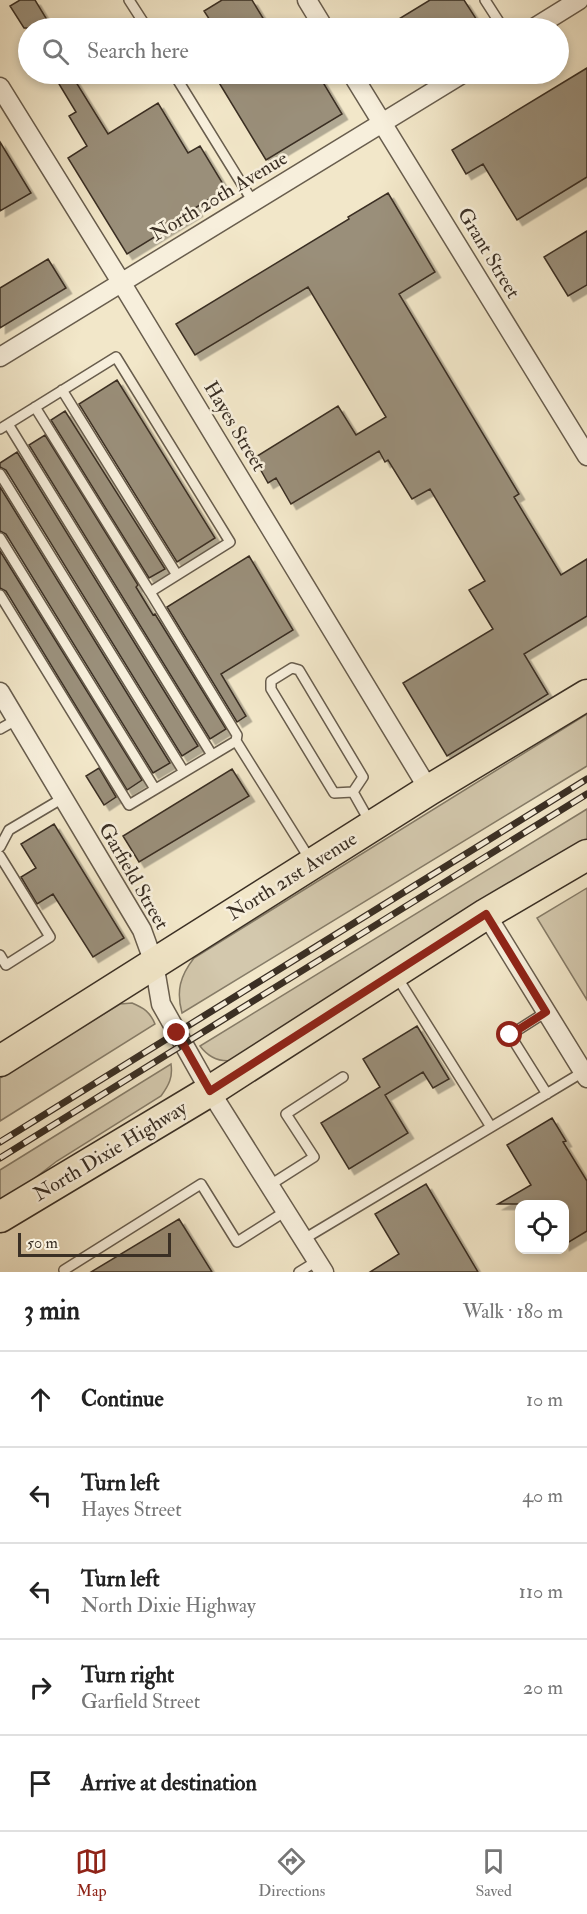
<!DOCTYPE html>
<meta charset="utf-8">
<style>
body{margin:0;font-family:"IM FELL Double Pica",serif;background:#f2f2f2;color:#222}
.controls{position:absolute;right:18px;bottom:18px;display:grid;overflow:hidden;border-radius:12px;box-shadow:0 3px 9px #0003}
.controls button{width:54px;height:54px;display:grid;place-items:center;padding:0;border:0;border-bottom:2px solid #e0e0e0;background:#fff;color:#222;font:30px sans-serif}
.scale{position:absolute;left:18px;bottom:15px;width:153px;box-sizing:border-box;padding-left:6px;border:3px solid #3a2f24;border-top:0;font-size:16px;line-height:21px;white-space:nowrap;color:#3a2f24;-webkit-text-stroke:4px #f7efdc;paint-order:stroke}
.stop{position:absolute;width:18px;height:18px;margin:-14px;border:4px solid #8f2418;border-radius:50%;background:#fff}
.stop.end{background:#8f2418;border-color:#fff;box-shadow:0 2px 6px #0008}
.list{margin:0;padding:0;list-style:none}
h2{display:flex;justify-content:space-between;align-items:center;height:78px;margin:0;padding:0 24px;font-size:26px}
h2 small{font-size:20px;font-weight:400;color:#767676}
.list li{display:grid;grid-template-columns:39px 1fr auto;gap:18px;align-items:center;box-sizing:border-box;height:96px;padding:0 24px;border-top:2px solid #e0e0e0}
.list b{display:block;font-size:22px;white-space:nowrap}
.list p{margin:0;font-size:20px;white-space:nowrap;color:#767676}
.list em{font-size:20px;font-style:normal;color:#767676}
.icon{flex:none;width:33px;height:33px;fill:none;stroke:currentColor;stroke-width:2;stroke-linecap:round;stroke-linejoin:round}
.map{position:relative;flex:none;width:587px;height:1272px;overflow:hidden}
.search{position:absolute;background:#fff;box-shadow:0 3px 9px #0003;left:18px;right:18px;top:18px;height:66px;display:flex;align-items:center;gap:15px;box-sizing:border-box;padding:0 21px;border-radius:33px;color:#767676;font-size:22px}
.sheet{height:558px;background:#fff}
nav{display:flex;justify-content:space-around;align-items:center;box-sizing:border-box;height:84px;border-top:2px solid #e0e0e0;background:#fff;font-size:16px;color:#767676}
nav a{display:grid;justify-items:center;gap:3px}
nav .on{color:#8f2418}
.map>svg:first-child{display:block}
</style>
<div class="map">
<svg width="587" height="1272" viewBox="0 0 587 1272">
<defs>
<filter id="shadow"><feDropShadow dx="5.5" dy="5.5" stdDeviation="0" flood-color="#0004"/></filter>
</defs>
<rect width="100%" height="100%" fill="#f2e7c9"/>
<filter id="stains"><feTurbulence type="fractalNoise" baseFrequency=".00333" numOctaves="4"/><feColorMatrix values="0 0 0 0 .2 0 0 0 0 .09 0 0 0 0 .02 0 0 0 .5 -.17"/></filter>
<radialGradient id="worn" r=".72"><stop offset=".6" stop-color="#630" stop-opacity="0"/><stop offset="1" stop-color="#630" stop-opacity=".3"/></radialGradient>
<!-- green -->
<path fill="#d3c8ad" stroke="#867c68" stroke-width="1.5" d="M587,714v52l-405,247c-6,-22 -2,-37 12,-55z
M587,809v33l-352,218c-15,3 -26,-2 -35,-14z
M587,888v112l-50,-82z
M132,1003c12,5 18,9 23,21l-155,97v-43l120,-74z
M171,1064c2,13 -2,21 -10,32l-104,65 -57,44v-35z"/>
<!-- building -->
<path fill="#9a8f7a" stroke="#3a2f24" stroke-width="1.5" filter="url(#shadow)" d="M20,0h15l17,28h-28l-14,-22z
M222,0h30l17,28h-54l-11,-17z
M430,0h34l18,28h-98z
M587,68v109l-70,43 -34,-56 -17,10 -14,-24z
M53,74h18l37,60 50,-31 30,50 12,-7 26,43 -31,19 2,3 -70,43 -59,-96 19,-12 -18,-30 7,-4z
M231,74h87l24,40 -76,46 -48,-79z
M0,142l31,51 -31,18z
M388,193l47,79 -36,22 120,200 -5,3 47,78 26,-16v57l-63,38 24,40 -101,62 -44,-73 90,-54 -24,-39 16,-9 -55,-92 -18,10 -24,-39 -3,2 -6,-11 -88,53 -15,-26 -8,5 -14,-25 84,-52 18,29 30,-18 -78,-130 -113,68 -19,-31 173,-105 -1,-2z
M587,231v54l-19,11 -24,-39z
M48,259l18,29 -66,40v-40z
M117,380l98,158 -38,24 -98,-158z
M65,411l100,158 -16,9 -98,-158z
M45,435l93,150 -2,2 17,28 2,-1 71,115 -16,10 -181,-294z
M17,452l181,294 -16,10 -176,-286 -6,-3v-4z
M0,487l170,276 -17,10 -147,-239 -6,-3z
M0,551l142,229 -15,10 -121,-199 -6,-3z
M249,556l44,74 -72,44 25,42 -9,6 -70,-115z
M99,768l17,29 -12,8 -18,-29z
M232,769l17,27 -110,66 -16,-26z
M54,824l70,114 -31,19 -40,-63 -16,10 -16,-27 15,-9 -15,-24z
M417,1026l32,53 -16,9 -10,-16 -38,23 23,38 -59,36 -28,-46 59,-36 -17,-28z
M552,1118l14,23 -3,1 24,39v50l-23,14v-41h-66l33,-19 -24,-40z
M426,1184l52,88h-108l29,-18 -24,-40z
M179,1219l33,53h-121z"/>
<g fill="none" stroke-linecap="round" stroke-linejoin="round">
<defs>
<path id="lane" d="M129,0l18,28
M485,0l18,28
M174,74l79,128
M62,390l115,185
M35,407l115,185
M8,424l204,331
M0,429l116,-72 114,185 -80,50 87,143 -1,6 75,120
M0,474l184,298
M0,538l155,251
M0,595l129,210 107,-64
M0,729l16,-9
M353,792l-19,1 -63,-104v-8l21,-13 7,2 64,107 -10,15 18,32
M0,847l9,-17 54,-32
M0,856l50,81 -44,28 -6,-10
M397,977l94,150
M546,1012l-36,23 37,59
M270,1185l44,-28 -28,-43 57,-37
M304,1239l279,-167
M65,1272l-1,-2 137,-86 36,58 49,-31
M299,1272l18,-11"/>
<path id="street" d="M307,0l17,28
M534,28l45,-28
M352,74l235,382
M0,87l121,195 308,508
M0,357l462,-283
M0,692l142,238 12,33 7,41 49,87 114,181
M486,914l101,164"/>
<path id="primary" d="M0,1061l429,-271 158,-95
M0,1217l210,-126 276,-177 101,-59"/>
</defs>
<!-- lane casing -->
<use href="#lane" stroke="#685d4d" stroke-width="12"/>
<!-- street casing -->
<use href="#street" stroke="#685d4d" stroke-width="21"/>
<!-- primary casing -->
<use href="#primary" stroke="#3a2f24" stroke-width="33"/>
<!-- lane -->
<use href="#lane" stroke="#f7efdc" stroke-width="9"/>
<!-- street -->
<use href="#street" stroke="#f7efdc" stroke-width="18"/>
<!-- primary -->
<use href="#primary" stroke="#f2e7c9" stroke-width="30"/>
<defs>
<path id="rail" d="M0,1142l587,-363
M0,1158l587,-364"/>
</defs>
<!-- rail casing -->
<use href="#rail" stroke="#3a2f24" stroke-width="7"/>
<!-- rail -->
<use href="#rail" stroke="#f7efdc" stroke-width="4.5" stroke-dasharray="14" stroke-linecap="butt"/>
</g>
<g fill="none" stroke-linecap="round" stroke-linejoin="round">
<!-- route -->
<path stroke="#8f2418" stroke-width="8" d="M177,1033l33,58 276,-177 60,98 -36,23"/>
</g>
<g text-anchor="middle" dominant-baseline="central" stroke-width="5" stroke-linejoin="round" paint-order="stroke">
<!-- street labels -->
<g font-size="20" fill="#3a2f24" stroke="#f7efdc">
<text transform="translate(219 196) rotate(-31)">North 20th Avenue</text>
<text transform="translate(489 253) rotate(59)">Grant Street</text>
<text transform="translate(235 426) rotate(59)">Hayes Street</text>
<text transform="translate(134 876) rotate(60)">Garfield Street</text>
<text transform="translate(292 876) rotate(-32)">North 21st Avenue</text>
<text transform="translate(110 1151) rotate(-31)">North Dixie Highway</text>
</g>
</g>
<rect width="100%" height="100%" filter="url(#stains)"/>
<rect width="100%" height="100%" fill="url(#worn)"/>
</svg>
<div class="controls">
<button><svg class="icon" aria-label="locate" viewBox="0 0 24 24"><circle cx="12" cy="12" r="6"/><path d="M12 2v4M12 18v4M2 12h4M18 12h4"/></svg></button>
</div>
<div class="scale">50 m</div>
<div class="stop" style="left:510px;top:1035px"></div>
<div class="stop end" style="left:177px;top:1033px"></div>
<div class="search"><svg class="icon" aria-label="search" viewBox="0 0 24 24"><circle cx="10" cy="10" r="6"/><path d="M15 15l6 6"/></svg>Search here</div>
</div>
<section class="sheet">
<h2>3 min<small>Walk · 180 m</small></h2>
<ul class="list">
<li><svg class="icon" aria-label="ahead" viewBox="0 0 24 24"><path d="M12 20V5M6 11l6-6 6 6"/></svg><div><b>Continue</b></div><em>10 m</em></li>
<li><svg class="icon" aria-label="left" viewBox="0 0 24 24"><path d="M17 20v-9H6M10 6l-5 5 5 5"/></svg><div><b>Turn left</b><p>Hayes Street</p></div><em>40 m</em></li>
<li><svg class="icon" aria-label="left" viewBox="0 0 24 24"><path d="M17 20v-9H6M10 6l-5 5 5 5"/></svg><div><b>Turn left</b><p>North Dixie Highway</p></div><em>110 m</em></li>
<li><svg class="icon" aria-label="right" viewBox="0 0 24 24"><path d="M7 20v-9h11M14 6l5 5-5 5"/></svg><div><b>Turn right</b><p>Garfield Street</p></div><em>20 m</em></li>
<li><svg class="icon" aria-label="arrive" viewBox="0 0 24 24"><path d="M6 21V4h12l-3 4 3 4H6"/></svg><div><b>Arrive at destination</b></div></li>
</ul>
</section>
<nav>
<a class="on"><svg class="icon" aria-label="map" viewBox="0 0 24 24"><path d="M3 6l6-2 6 2 6-2v14l-6 2-6-2-6 2zM9 4v14M15 6v14"/></svg>Map</a>
<a><svg class="icon" aria-label="directions" viewBox="0 0 24 24"><path d="M12 3l9 9-9 9-9-9zM9 14v-3h6M13 9l2 2-2 2"/></svg>Directions</a>
<a><svg class="icon" aria-label="saved" viewBox="0 0 24 24"><path d="M7 4h10v16l-5-4-5 4z"/></svg>Saved</a>
</nav>
